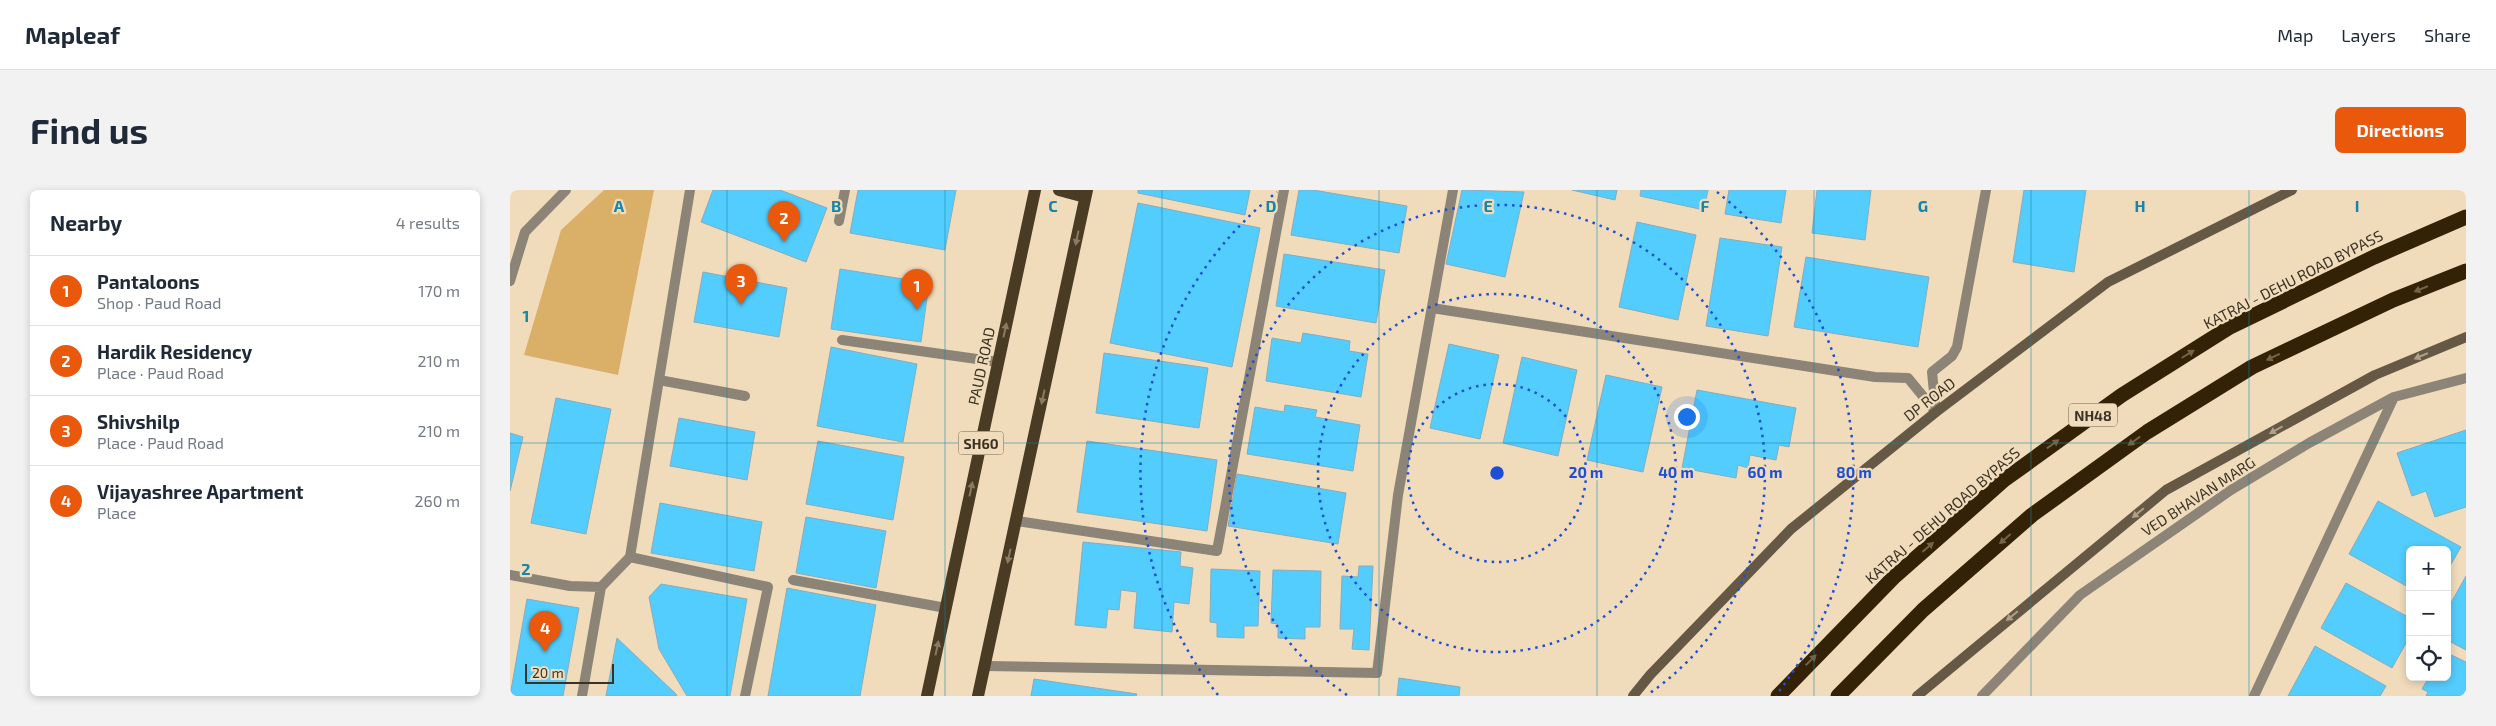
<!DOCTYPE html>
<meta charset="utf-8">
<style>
body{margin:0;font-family:"Exo 2",sans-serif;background:#f2f2f3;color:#1f2937}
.controls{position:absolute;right:15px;bottom:15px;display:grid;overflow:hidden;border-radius:8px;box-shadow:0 2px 8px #0003}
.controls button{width:45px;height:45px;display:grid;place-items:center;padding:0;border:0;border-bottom:1px solid #e0e1e3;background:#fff;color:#1f2937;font:25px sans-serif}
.scale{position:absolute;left:15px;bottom:12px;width:89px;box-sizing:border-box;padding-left:5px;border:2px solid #3a3225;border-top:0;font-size:14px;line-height:18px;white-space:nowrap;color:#3a3225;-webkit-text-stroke:4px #f0dbbb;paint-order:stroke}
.you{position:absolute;left:1176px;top:226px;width:18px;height:18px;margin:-12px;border:4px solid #fff;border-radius:50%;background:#1a73e8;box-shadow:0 0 0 8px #1a73e833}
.badge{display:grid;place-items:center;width:32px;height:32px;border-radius:50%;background:#ea580c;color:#fff;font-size:16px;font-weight:700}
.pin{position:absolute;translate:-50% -41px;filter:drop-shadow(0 1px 2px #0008)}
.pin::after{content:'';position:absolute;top:26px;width:18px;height:15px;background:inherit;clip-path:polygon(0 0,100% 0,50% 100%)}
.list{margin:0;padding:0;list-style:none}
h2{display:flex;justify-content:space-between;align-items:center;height:65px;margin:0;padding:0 20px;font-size:21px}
h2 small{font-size:16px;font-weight:400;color:#747a83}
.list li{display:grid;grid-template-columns:32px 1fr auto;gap:15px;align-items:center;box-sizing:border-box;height:70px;padding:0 20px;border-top:1px solid #e0e1e3}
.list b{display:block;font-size:19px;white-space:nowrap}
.list p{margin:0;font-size:16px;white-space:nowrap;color:#747a83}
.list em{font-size:16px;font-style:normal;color:#747a83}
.icon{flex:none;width:28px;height:28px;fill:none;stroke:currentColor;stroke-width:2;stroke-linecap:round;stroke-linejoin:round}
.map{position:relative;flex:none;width:1956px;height:506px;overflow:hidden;border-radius:8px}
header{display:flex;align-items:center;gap:30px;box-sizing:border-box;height:70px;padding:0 25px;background:#fff;border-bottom:1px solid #e0e1e3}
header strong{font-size:24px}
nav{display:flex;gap:28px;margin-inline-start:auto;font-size:18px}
.intro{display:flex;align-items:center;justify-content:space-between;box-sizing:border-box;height:120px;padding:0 30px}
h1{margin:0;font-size:35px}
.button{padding:12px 22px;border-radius:8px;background:#ea580c;color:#fff;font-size:18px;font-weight:700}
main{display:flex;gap:30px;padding:0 30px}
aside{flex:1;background:#fff;border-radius:8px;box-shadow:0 2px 8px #0003}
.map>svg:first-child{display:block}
</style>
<header>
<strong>Mapleaf</strong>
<nav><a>Map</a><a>Layers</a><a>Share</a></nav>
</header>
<div class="intro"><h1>Find us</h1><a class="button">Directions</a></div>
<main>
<aside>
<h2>Nearby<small>4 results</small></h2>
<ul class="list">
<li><span class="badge">1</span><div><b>Pantaloons</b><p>Shop · Paud Road</p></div><em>170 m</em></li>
<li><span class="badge">2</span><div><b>Hardik Residency</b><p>Place · Paud Road</p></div><em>210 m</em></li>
<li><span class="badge">3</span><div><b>Shivshilp</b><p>Place · Paud Road</p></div><em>210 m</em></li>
<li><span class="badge">4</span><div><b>Vijayashree Apartment</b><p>Place</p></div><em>260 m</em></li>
</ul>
</aside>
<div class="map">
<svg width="1956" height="506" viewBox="0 0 1956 506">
<rect width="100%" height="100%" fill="#f0dbbb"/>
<!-- green -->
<path fill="#daaf68" d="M94,0h50l-36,185 -94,-20 37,-125z"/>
<!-- building -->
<path fill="#53cdfd" stroke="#85acbd" d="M203,0h67l47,18 -21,54 -105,-40z
M348,0h98l-11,60 -95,-17z
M628,0h112l-5,25 -107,-22z
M789,0h14l94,16 -8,47 -108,-18z
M952,0l62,2 -19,85 -59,-13z
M1062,0h45l-2,10z
M1131,0h67l-4,20 -64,-14z
M1219,0h57l-5,33 -56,-9z
M1307,0h54l-6,50 -53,-7z
M1514,0h62l-12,82 -61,-10z
M628,13l122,25 -28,139 -122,-24z
M1127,32l59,13 -18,85 -59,-13z
M1210,48l62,9 -14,89 -62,-10z
M774,64l101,16 -9,53 -100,-17z
M1296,67l123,20 -11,70 -124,-20z
M330,79l89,14 -8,59 -90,-13z
M193,82l84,16 -8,49 -85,-15z
M793,143l47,8 -1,10 19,3 -7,43 -95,-16 6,-43 29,5z
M939,154l50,11 -19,84 -50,-11z
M321,157l86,17 -14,78 -86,-16z
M594,163l104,15 -9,60 -103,-15z
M1012,167l55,13 -19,86 -55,-13z
M1096,185l56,12 -19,85 -56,-12z
M1187,200l99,18 -7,39 -10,-2 -3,15 -26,-5 -2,13 -10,-3 -2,13 -54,-10z
M46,208l55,11 -25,125 -55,-11z
M775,215l32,5 -2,7 45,8 -7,46 -106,-17 8,-47 29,5z
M169,228l76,14 -8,48 -77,-14z
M1956,240v77l-31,10 -9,-26 -14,5 -15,-43z
M0,243l13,4 -13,54z
M308,251l86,16 -11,63 -87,-16z
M577,251l130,19 -10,71 -130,-19z
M727,284l109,19 -8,51 -110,-18z
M1868,311l83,46 -14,24v-21h-37v38l-61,-34z
M150,313l102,19 -8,49 -103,-18z
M296,327l80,14 -10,57 -80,-15z
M573,352l98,10 -1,14 13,2 -4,36 -15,-2 -2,30 -38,-4 3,-36 -16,-2 -2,20 -11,-1 -2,19 -31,-3z
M849,376h14l-4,84 -17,-1 2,-20h-14l2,-53 16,1z
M701,379l49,2 -2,55h-14v12l-27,-1v-14l-7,-1z
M763,380l48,1 -1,56h-15v12l-27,-1v-14l-7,-1z
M1956,386v74l-19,-10v-30z
M1836,393l64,35v18l-18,32 -71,-40z
M151,394l86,15 -17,97h-43l-28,-47 -10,-52z
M277,398l89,17 -16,91h-92z
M17,409l52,9 -16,88h-53z
M107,448l59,56 1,2h-71z
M1805,456l71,40 -6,10h-92z
M1937,463l19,9v34h-40l2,-4 -6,-3 7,-12h18z
M889,488l61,9 -1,9h-62z
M524,489l103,15 -1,2h-105z"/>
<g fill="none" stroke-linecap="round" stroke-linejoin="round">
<!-- lane -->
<path stroke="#8c8476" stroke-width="10" d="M329,31l6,-31
M332,150l156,22
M149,190l86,16
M507,331l200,30 67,-361
M120,367l138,30 -23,109
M283,390l153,28"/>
<!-- street -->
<path stroke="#8c8476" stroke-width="10" d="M0,91l15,-49 41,-42
M922,118l443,69 33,1 28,34 -4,-40 20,-16 5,-9 29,-157
M0,385l60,11 31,1 29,-30 60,-367
M475,476l392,7 21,-178 55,-305
M72,506l19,-109
M1472,506l98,-101 151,-105 78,-47 85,-46 72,-19
M1744,506l140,-299"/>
<!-- secondary -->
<path stroke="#655946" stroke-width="10" d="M1123,506l17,-21 141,-146 145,-117 172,-130 184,-92
M1407,506l249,-206 209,-115 91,-38"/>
<!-- primary -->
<path stroke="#4a3b24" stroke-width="12" d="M549,0l26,7
M417,506l108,-506
M468,506l109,-506"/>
<!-- highway -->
<path stroke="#332206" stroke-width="15" d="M1268,506l115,-118 111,-98 118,-85 108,-68 144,-70 92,-40
M1328,506l85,-86 109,-95 115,-83 105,-65 141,-67 73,-29"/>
</g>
<!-- one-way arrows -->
<defs><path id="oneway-solid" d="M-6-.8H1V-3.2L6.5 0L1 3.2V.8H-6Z" transform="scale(1.25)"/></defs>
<g fill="#8c7b60">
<use href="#oneway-solid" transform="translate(567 48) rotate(102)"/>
<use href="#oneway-solid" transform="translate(495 140) rotate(-78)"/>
<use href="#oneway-solid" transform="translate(533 207) rotate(102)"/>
<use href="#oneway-solid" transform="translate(461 299) rotate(-78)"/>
<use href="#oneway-solid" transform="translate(499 366) rotate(102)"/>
<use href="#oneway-solid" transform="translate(427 458) rotate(-78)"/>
</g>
<g fill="#756345">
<use href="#oneway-solid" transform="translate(1911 99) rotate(158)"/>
<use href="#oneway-solid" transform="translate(1678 164) rotate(-32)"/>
<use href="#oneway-solid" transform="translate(1763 167) rotate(155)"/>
<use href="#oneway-solid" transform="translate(1624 251) rotate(144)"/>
<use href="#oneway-solid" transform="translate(1543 254) rotate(-36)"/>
<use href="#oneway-solid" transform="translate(1495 349) rotate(139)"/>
<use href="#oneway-solid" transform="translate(1418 357) rotate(-41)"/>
<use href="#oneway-solid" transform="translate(1301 470) rotate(-45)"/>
</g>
<g fill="#b1a086">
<use href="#oneway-solid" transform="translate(1911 166) rotate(157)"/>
<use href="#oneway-solid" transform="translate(1766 240) rotate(151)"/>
<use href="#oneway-solid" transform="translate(1628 323) rotate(141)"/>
<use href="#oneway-solid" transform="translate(1502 426) rotate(141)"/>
</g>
<!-- grid -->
<path fill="none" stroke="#1485ab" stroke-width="1" stroke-opacity="0.55" d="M217,0v506M435,0v506M652,0v506M869,0v506M1087,0v506M1304,0v506M1521,0v506M1739,0v506M0,253h1956"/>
<!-- distance rings -->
<g fill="none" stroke="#1d4ed8" stroke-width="2.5" stroke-dasharray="2.5 5">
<circle cx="987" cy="283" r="89"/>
<circle cx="987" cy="283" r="179"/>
<path d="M837 505A268 268 0 1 1 1137 505"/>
<path d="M708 505A357 357 0 0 1 767 2M1207 2A357 357 0 0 1 1266 505"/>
</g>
<g text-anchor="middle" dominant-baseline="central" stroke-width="4.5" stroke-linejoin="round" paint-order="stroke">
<!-- shield labels -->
<g fill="#f0dbbb" stroke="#716552" stroke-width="1">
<rect x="1559" y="213.5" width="48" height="23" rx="4"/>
<rect x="448.5" y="241.5" width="45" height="23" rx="4"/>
</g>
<g font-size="14" font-weight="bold" fill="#3a3225">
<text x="1583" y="225">NH48</text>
<text x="471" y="253">SH60</text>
</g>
<!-- street labels -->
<g font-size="15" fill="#3a3225" stroke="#f0dbbb">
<text transform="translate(1783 89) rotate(-27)">KATRAJ - DEHU ROAD BYPASS</text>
<text transform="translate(471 176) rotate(-78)">PAUD ROAD</text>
<text transform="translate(1419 209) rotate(-38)">DP ROAD</text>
<text transform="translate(1688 306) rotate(-33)">VED BHAVAN MARG</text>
<text transform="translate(1432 325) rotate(-41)">KATRAJ - DEHU ROAD BYPASS</text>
</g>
</g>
<g font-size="16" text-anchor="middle" font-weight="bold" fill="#1485ab" stroke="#f0dbbb" stroke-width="4.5" stroke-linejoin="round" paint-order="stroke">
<text x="109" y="22">A</text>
<text x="326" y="22">B</text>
<text x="543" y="22">C</text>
<text x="761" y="22">D</text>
<text x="978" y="22">E</text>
<text x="1195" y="22">F</text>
<text x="1413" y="22">G</text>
<text x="1630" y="22">H</text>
<text x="1847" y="22">I</text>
<text x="16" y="132">1</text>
<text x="16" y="385">2</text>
</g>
<circle cx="987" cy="283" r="8" fill="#1d4ed8" stroke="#f0dbbb" stroke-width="2.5"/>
<g font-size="15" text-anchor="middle" font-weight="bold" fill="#1d4ed8" stroke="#f0dbbb" stroke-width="4.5" stroke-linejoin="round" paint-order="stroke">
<text x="1076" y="288">20 m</text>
<text x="1166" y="288">40 m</text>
<text x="1255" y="288">60 m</text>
<text x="1344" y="288">80 m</text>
</g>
</svg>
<div class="controls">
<button>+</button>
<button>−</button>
<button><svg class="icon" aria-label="locate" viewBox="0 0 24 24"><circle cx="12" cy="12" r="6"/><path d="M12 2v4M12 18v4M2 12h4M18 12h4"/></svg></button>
</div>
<div class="scale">20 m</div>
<div class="you"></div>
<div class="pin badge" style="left:407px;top:120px">1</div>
<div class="pin badge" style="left:274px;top:52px">2</div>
<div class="pin badge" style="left:231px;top:115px">3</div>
<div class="pin badge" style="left:35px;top:462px">4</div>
</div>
</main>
